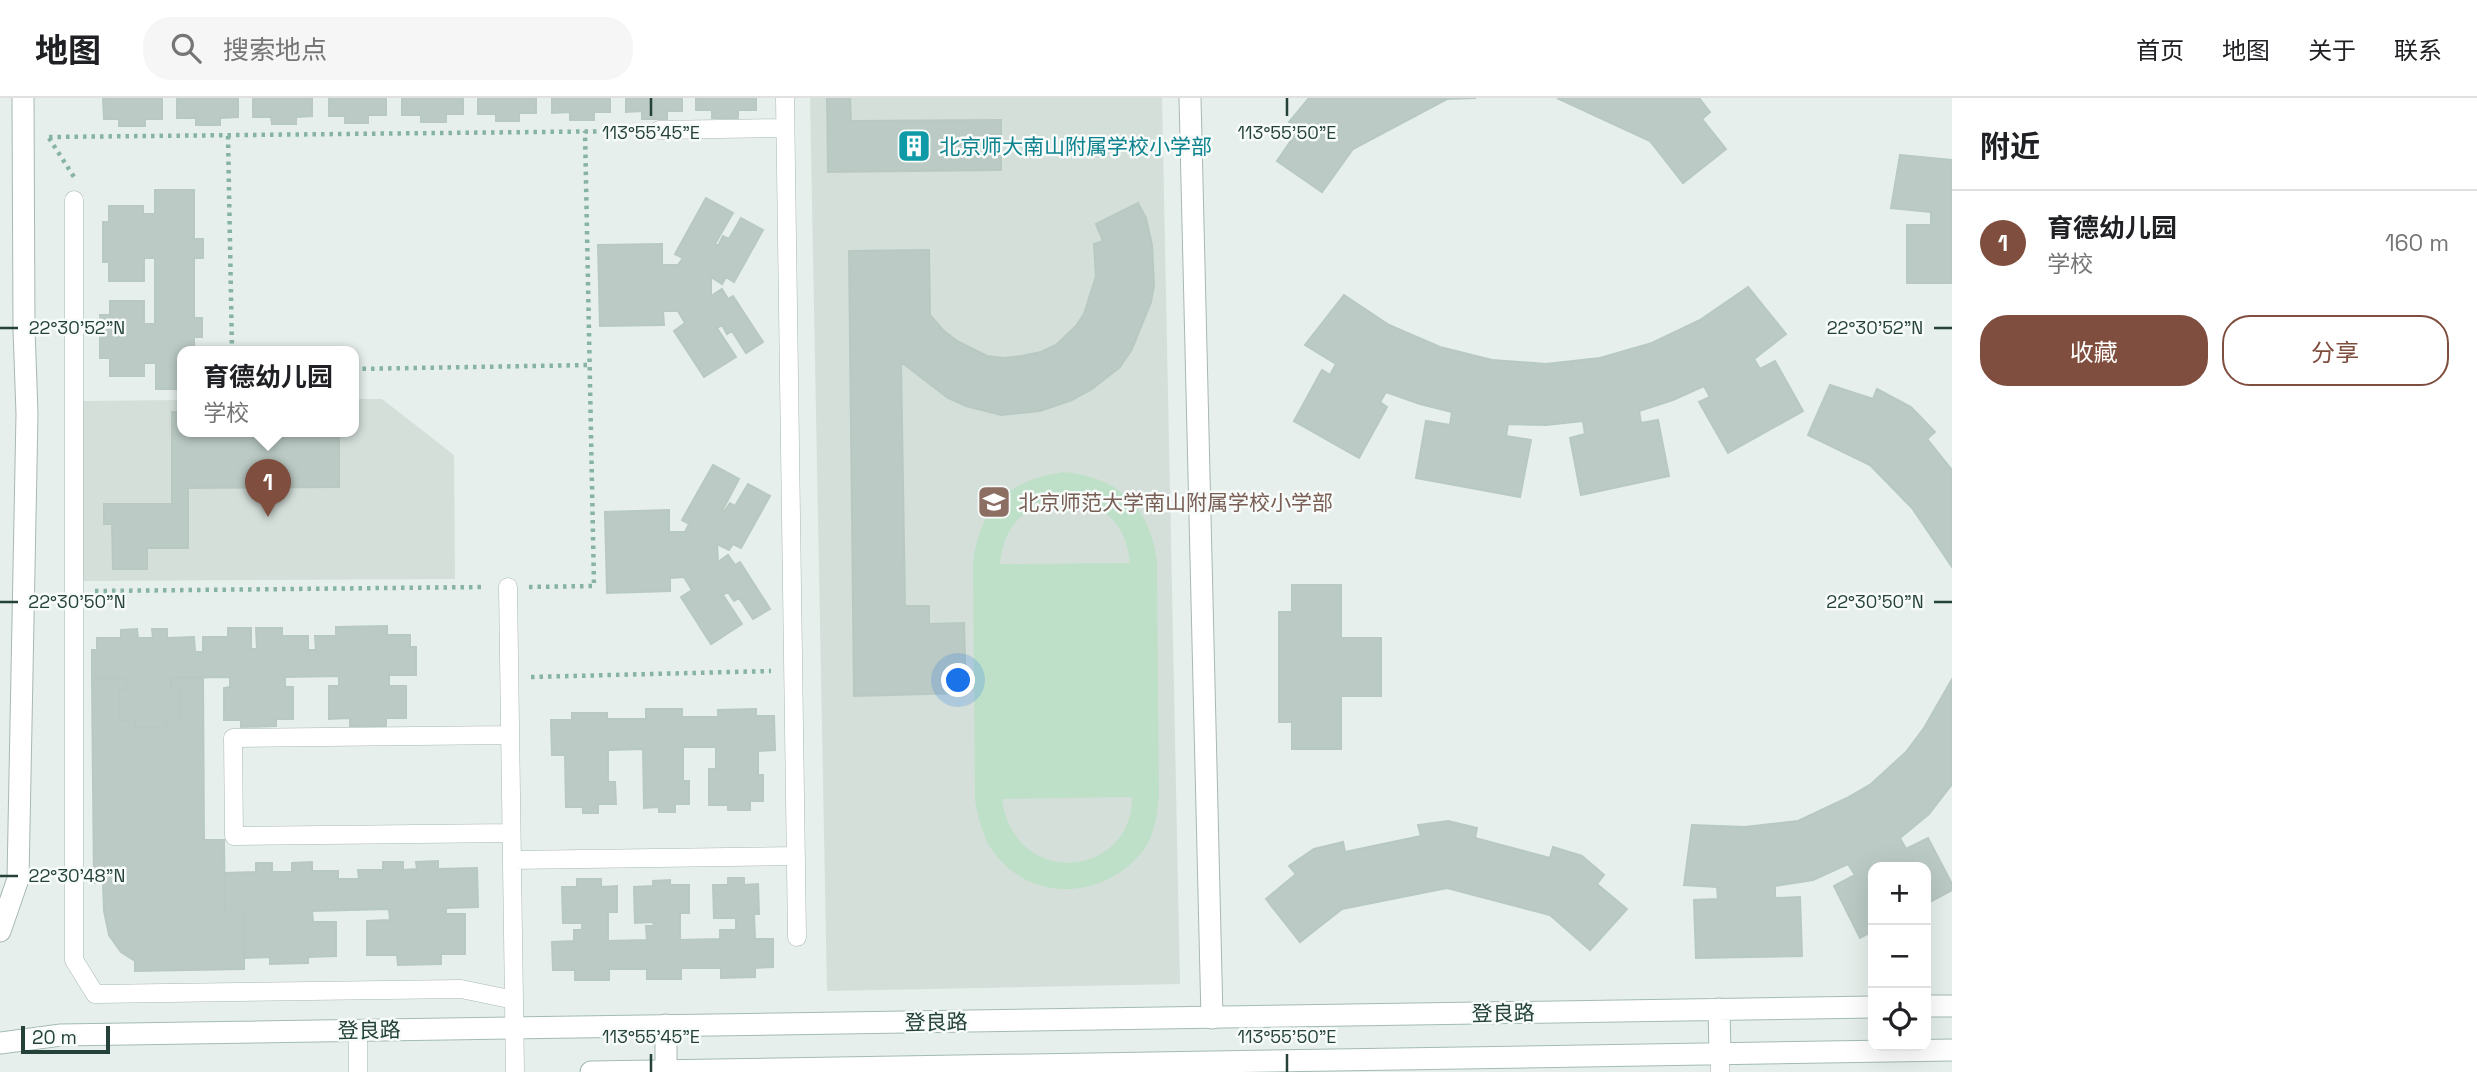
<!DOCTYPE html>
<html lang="zh">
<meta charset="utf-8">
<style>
body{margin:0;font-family:"Space Grotesk","Noto Sans SC",sans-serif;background:#f6f6f6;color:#202124}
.controls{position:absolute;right:21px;bottom:21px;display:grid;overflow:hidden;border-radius:14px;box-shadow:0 7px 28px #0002}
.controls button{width:63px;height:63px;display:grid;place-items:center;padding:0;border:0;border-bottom:2px solid #e0e0e0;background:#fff;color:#202124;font:35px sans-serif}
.scale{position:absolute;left:21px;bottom:18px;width:89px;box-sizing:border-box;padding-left:7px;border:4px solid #24423a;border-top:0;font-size:19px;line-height:24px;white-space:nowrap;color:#24423a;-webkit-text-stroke:5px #f7fbf9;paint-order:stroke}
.you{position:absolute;left:959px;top:583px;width:24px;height:24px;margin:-18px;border:5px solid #fff;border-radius:50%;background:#1a73e8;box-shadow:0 0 0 10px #1a73e833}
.badge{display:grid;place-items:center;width:46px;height:46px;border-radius:50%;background:#7f4e3f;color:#fff;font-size:23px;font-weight:700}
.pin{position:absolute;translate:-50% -58px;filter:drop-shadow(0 2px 4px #0008)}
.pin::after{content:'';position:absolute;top:37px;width:24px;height:21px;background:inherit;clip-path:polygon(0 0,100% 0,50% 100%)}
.popup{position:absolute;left:177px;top:248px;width:182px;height:91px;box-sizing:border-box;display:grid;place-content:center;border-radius:14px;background:#fff;filter:drop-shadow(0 2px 5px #0005);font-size:23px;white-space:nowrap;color:#757577}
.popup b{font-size:26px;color:#202124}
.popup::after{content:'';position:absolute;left:50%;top:100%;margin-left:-14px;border:14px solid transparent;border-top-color:#fff}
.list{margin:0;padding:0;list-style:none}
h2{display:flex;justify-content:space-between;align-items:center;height:91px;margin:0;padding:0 28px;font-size:30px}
h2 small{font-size:23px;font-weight:400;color:#757577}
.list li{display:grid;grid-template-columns:46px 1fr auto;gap:21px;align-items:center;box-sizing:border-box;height:105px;padding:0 28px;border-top:2px solid #e0e0e0}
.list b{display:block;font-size:26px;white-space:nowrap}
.list p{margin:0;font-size:23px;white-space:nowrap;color:#757577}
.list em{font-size:23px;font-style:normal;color:#757577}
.actions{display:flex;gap:14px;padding:21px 28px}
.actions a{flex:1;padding:16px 0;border:2px solid #7f4e3f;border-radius:28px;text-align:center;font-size:24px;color:#7f4e3f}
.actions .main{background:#7f4e3f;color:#fff}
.icon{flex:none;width:38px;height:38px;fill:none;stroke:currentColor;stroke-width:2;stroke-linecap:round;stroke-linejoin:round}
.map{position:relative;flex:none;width:1952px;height:974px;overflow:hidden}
header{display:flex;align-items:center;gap:42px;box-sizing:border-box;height:98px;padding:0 35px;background:#fff;border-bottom:2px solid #e0e0e0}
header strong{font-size:33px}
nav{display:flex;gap:38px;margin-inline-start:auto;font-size:24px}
.search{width:490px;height:63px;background:#f6f6f6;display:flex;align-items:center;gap:18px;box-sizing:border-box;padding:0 24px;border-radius:28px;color:#757577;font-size:26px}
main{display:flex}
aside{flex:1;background:#fff}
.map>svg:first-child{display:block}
</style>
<header>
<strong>地图</strong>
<div class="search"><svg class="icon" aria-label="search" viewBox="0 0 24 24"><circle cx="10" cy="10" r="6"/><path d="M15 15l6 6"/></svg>搜索地点</div>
<nav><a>首页</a><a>地图</a><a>关于</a><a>联系</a></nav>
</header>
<main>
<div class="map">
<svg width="1952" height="974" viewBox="0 0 1952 974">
<rect width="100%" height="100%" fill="#e6efeb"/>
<!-- built -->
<path fill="#d4dfda" d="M810,0h352l18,886 -353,7z
M354,301h28l72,56 1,124 -373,2 -1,-180 101,-1v31h172z"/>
<!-- pitch -->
<path fill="#bfe0c8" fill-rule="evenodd" d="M1064,374c55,6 85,33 93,89l2,237c-2,16 -4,33 -12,47 -31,48 -102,61 -144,18 -18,-17 -24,-39 -28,-63l-2,-237c7,-57 35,-83 91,-91zM1064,401c39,4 62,23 66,64l-130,1c4,-40 25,-59 64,-65zM1132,699c1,80 -117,94 -130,2z"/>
<!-- building -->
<path fill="#bbcac4" stroke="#b8c9c2" stroke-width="2" d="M103,0h59v21h-17v7h-26v-7h-15z
M177,0h61v19l-18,1v7h-24v-7h-19z
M253,0h59v18l-16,1v7h-24l-1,-7h-18z
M329,0h57v17h-18v8h-23v-7h-16z
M402,0h61v16h-17v8h-25v-7h-19z
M478,0h58v15h-17v8h-23v-7h-18z
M552,0h58v14h-16v8h-24v-8l-18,1z
M626,0h56v13h-15v8h-25v-8l-16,1z
M696,0h60v12h-18v8h-26v-8h-16z
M827,0h23l1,23 150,-1v50l-173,2z
M1476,0l-29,1 -94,50 -31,43 -45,-31 22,-32 -10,-7 20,-24z
M1557,0h142l11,14 -8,7 24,30 -43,34 -33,-42z
M1900,57l52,5v123h-45v-58h24v-13l-40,-4z
M155,92h39v49h9v19h-9v60h8v19h-8v14h-12v38h-26v-26h-12v13h-34v-18h-10v-43h10v-14h34v23h11v-66h-11v23h-35v-19h-6v-40h6v-16h34v8h12z
M706,100l27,15 -18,31 3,2 5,-10 6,3 12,-21 22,12 -29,52 -8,-5 -4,7 -11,-7v19l11,-7 6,10 5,-3 30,46 -17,11 -14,-22 -5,3 -5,-9 -5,3 19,29 -32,20 -30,-46 11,-8 -7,-12h-15l1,14 -64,1 -2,-81 64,-1v21h16l5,-7 -8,-4z
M1138,105l8,15 6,27 2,40 -3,17 -19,47 -12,18 -28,22 -20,11 -32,11 -39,4 -35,-9 -18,-8 -47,-36 4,244h24v18l35,-1 2,70 -112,3 -5,-445 80,-1 1,65 13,15 14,11 30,15 17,2 18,-2 19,-4 15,-7 20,-19 8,-12 12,-38 -2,-32 9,-3 -7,-17z
M1748,189l38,47 -32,25 6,10 15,-8 28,50 -75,42 -29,-51 11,-5 -6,-11 -31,14 -34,11 2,12 17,-3 11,56 -88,19 -11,-57 15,-4 -2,-13 -37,4 -38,-1 -2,12 25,4 -11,57 -104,-19 10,-57 24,4 2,-13 -32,-8 -34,-12 -6,10 7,5 -28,51 -65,-37 28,-51 8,5 6,-11 -31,-19 39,-50 45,30 51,22 52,13 54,4 54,-6 52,-15 48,-23z
M1830,287l43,14 4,-10 34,18 24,25 -8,7 25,31v97l-40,-59 -42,-43 -62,-30z
M172,314h10v19h157v56l-151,1v60h-41v21h-34l-1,-45h-8v-20h68z
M713,367l26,14 -17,32 2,1 6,-9 5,3 13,-22 22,12 -29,52 -8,-4 -4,6 -12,-6 1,18 10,-7 7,10 5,-3 30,47 -17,10 -14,-21 -5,3 -6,-9 -5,3 19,29 -31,20 -30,-47 11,-7 -8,-13 -14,1v13l-63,2 -2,-81 64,-2v22h16l4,-8 -7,-4z
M1292,487h49v53h40v58h-40v53h-49v-27h-13v-110h13z
M387,528v9h23v12h6v28h-27v11h17v32h-20v8h-36v-8l-21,1v-33h10v-10l-54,1v10h8v32h-17v7l-35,1v-7h-17v-32l6,-1v-10l-59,1v10h9l1,32h-15v7h-31v-7l-16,1v-32h7v-11l-34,1v-29h5v-12h24v-8l16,-1 1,9h15l-1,-9h15v9l27,-1 1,15h8v-15h25v-9h23v21h6l-1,-21h26v8h26v14h8l-1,-14h21v-9z
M203,579l1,163h20l1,72h19v57l-109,2v-10l-14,-9 -12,-17 -5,-24 -1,-28h-9l-2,-204 34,-1v11h-7v32l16,-1v7h31v-7h15l-1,-32h-9v-10z
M1951,583l1,103 -23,30 -29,24 6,11 22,-11 24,46v6l-26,14v-37h-53v64l-13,7 -26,-52 21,-11 -7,-11 -35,16 -38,6v12l25,-1 2,59 -106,2 -2,-58 24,-1 -1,-12 -33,-2 8,-60 53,2 53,-6 49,-23 24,-14 35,-32 18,-24z
M646,611h36v8h36v-7l38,-1v7h18l1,34 -17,1v24h5v26h-13v9h-22v-5h-19v-36h7v-22h-33v34h6v23h-14v8h-16v-5l-15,1 -1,-59 -35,1v32h7l1,22h-18v9h-15v-6h-17l-1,-52h-13l-1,-35h21v-7h35v6h39z
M1448,723l29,7 -2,10 75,20 3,-11 29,9 22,19 -7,9 30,25 -37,41 -40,-35 -103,-27 -105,21 -42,33 -34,-43 30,-25 -7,-8 25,-17 29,-7 2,10 76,-16 -3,-11z
M438,763v8l39,-1 1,39 -32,1v6h19v40h-24v10l-43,1 -1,-10h-30v-34l23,-1 -1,-11 -77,2 1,11h23v34l-28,1v6l-38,1v-7l-25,1 -1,-46h-19v-39l31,-1v-9h16v9h20v-9l20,-1v9h26v8h21l-1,-9h25v-8h20v8l14,-1 -1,-7z
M728,780h16v7l14,-1 1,30h-5l1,25h18v28l-18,1v9l-34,1v-10h-40v11h-34v-10h-38v11h-34v-10h-22l-1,-28 22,-1v-11h8v-7h-19l-1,-36h15v-8h24v8l16,-1v26h-9v29l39,-1 -1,-14h8l-1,-4 -18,1 -1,-36 19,-1v-5l17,-1v5h19v28h-9v27l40,-1v-9h16v-12h-22l-1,-33h15z"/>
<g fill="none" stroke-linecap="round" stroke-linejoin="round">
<defs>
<path id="lane" d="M785,0l12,839
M659,32l126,-2
M74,102v760l21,34 366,-5 53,11
M508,489l7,485
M510,637l-277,3 1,98 277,-3
M512,762l284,-4
M358,932v42
M1720,957v17"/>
<path id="street" d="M1190,0l22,920
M0,833l18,-52 9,-465 -3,-85 -1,-231
M666,927v47"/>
<path id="secondary" d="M1926,908h26
M1719,911l1,46
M0,945l61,-8 1812,-28
M591,974l1361,-22"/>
</defs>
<!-- lane casing -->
<use href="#lane" stroke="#a8b8b2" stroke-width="19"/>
<!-- street casing -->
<use href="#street" stroke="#a8b8b2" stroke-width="23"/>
<!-- secondary casing -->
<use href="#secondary" stroke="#a4bbb3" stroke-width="23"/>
<!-- path -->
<path stroke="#86b3a5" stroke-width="4.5" stroke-dasharray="3.5 5" stroke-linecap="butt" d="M228,38l4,215
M49,39l587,-6
M49,40l25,39
M354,271l236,-4
M529,489l65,-1 -9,-455
M95,493l390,-4
M531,579l240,-6"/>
<!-- lane -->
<use href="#lane" stroke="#fff" stroke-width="18"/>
<!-- street -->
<use href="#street" stroke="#fff" stroke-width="21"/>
<!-- secondary -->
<use href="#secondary" stroke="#fff" stroke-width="21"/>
</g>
<!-- ticks -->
<path fill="none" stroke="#24423a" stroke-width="2.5" d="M651,0v18M1287,0v18M0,230h18M1934,230h18M0,504h18M1934,504h18M0,778h18M651,956v18M1287,956v18"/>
<!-- icons -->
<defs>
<symbol id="building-square" viewBox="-11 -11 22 22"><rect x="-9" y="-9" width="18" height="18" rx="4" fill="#0f9aa8" stroke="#f7fbf9"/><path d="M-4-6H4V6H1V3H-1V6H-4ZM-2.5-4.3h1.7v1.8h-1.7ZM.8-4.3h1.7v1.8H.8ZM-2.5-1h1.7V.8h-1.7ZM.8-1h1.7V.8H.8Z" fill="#fff"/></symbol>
<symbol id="school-square" viewBox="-11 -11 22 22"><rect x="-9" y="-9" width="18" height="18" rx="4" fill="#8d6e63" stroke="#f7fbf9"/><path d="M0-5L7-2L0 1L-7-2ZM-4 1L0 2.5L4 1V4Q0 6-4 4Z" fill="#fff"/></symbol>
</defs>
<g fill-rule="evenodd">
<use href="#building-square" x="895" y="29" width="38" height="38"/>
<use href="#school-square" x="975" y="385" width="38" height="38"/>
</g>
<g text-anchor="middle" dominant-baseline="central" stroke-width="5" stroke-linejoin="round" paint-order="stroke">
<!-- culture labels -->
<g font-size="21" fill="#0d838f" stroke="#f7fbf9" text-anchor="start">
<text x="939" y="48">北京师大南山附属学校小学部</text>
</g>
<!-- education labels -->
<g font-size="21" fill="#785e54" stroke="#f7fbf9" text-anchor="start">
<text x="1018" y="404">北京师范大学南山附属学校小学部</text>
</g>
<!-- street labels -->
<g font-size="21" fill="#24423a" stroke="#f7fbf9">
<text transform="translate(1503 915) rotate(-1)">登良路</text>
<text transform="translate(936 924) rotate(-1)">登良路</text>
<text transform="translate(369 932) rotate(-1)">登良路</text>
</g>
</g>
<g font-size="18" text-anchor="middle" fill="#24423a" stroke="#f7fbf9" stroke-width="5" stroke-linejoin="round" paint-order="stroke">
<text x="651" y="41">113°55'45"E</text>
<text x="1287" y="41">113°55'50"E</text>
<text x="77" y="236">22°30'52"N</text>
<text x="1875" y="236">22°30'52"N</text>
<text x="77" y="510">22°30'50"N</text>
<text x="1875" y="510">22°30'50"N</text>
<text x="77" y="784">22°30'48"N</text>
<text x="651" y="945">113°55'45"E</text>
<text x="1287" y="945">113°55'50"E</text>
</g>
</svg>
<div class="controls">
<button>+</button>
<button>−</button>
<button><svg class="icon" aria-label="locate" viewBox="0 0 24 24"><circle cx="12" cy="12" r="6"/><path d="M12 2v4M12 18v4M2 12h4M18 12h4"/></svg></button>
</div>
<div class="scale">20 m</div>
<div class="you"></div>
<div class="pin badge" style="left:268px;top:419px">1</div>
<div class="popup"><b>育德幼儿园</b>学校</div>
</div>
<aside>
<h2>附近<small></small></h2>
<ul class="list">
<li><span class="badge">1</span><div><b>育德幼儿园</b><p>学校</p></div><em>160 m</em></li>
</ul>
<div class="actions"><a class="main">收藏</a><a>分享</a></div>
</aside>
</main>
